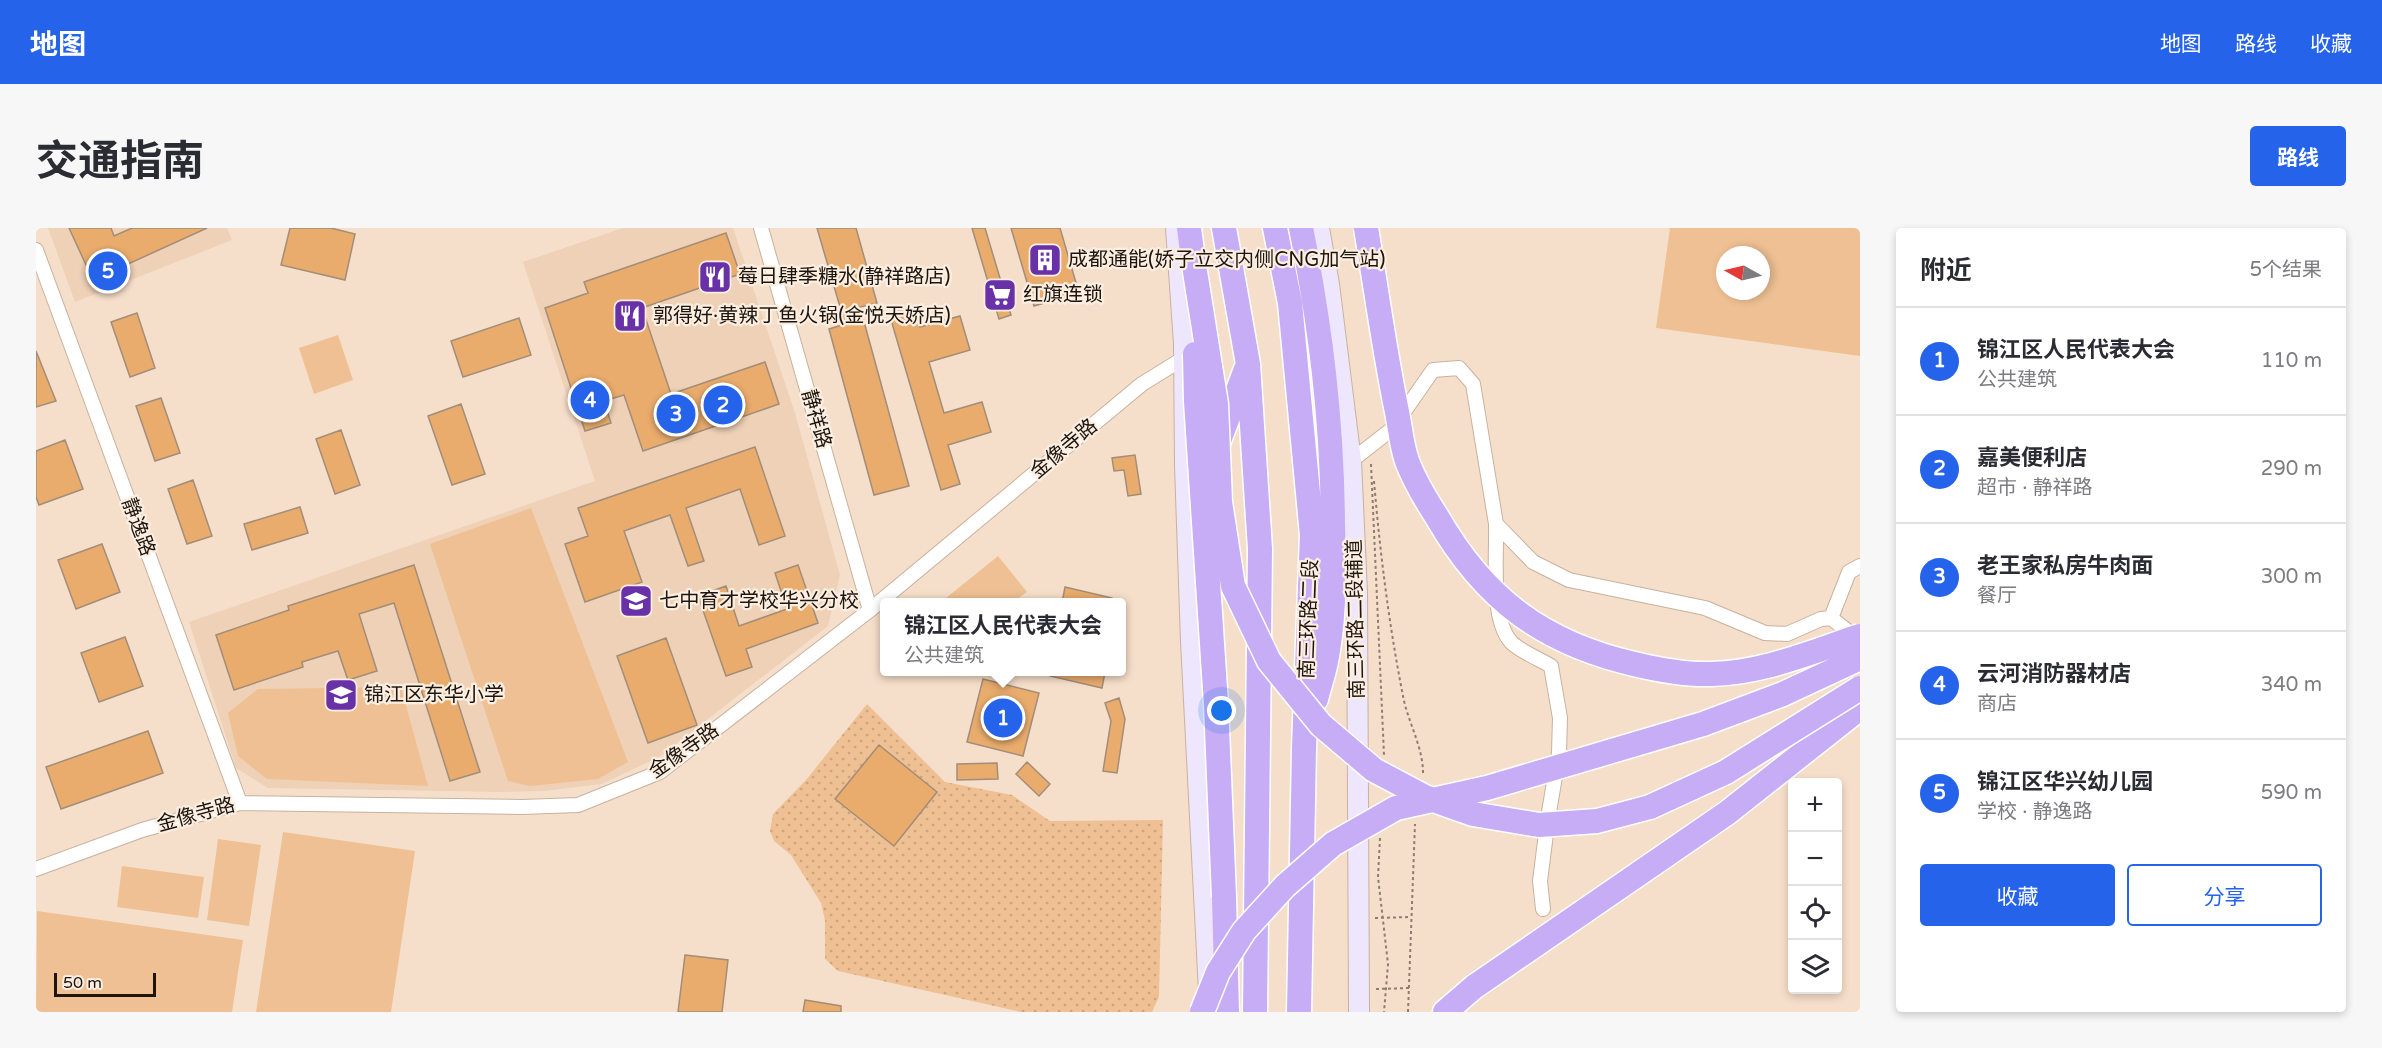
<!DOCTYPE html>
<html lang="zh">
<meta charset="utf-8">
<style>
body{margin:0;font-family:"Varela Round","Noto Sans SC",sans-serif;background:#f7f7f7;color:#2b2b33}
.controls{position:absolute;right:18px;bottom:18px;display:grid;overflow:hidden;border-radius:6px;box-shadow:0 3px 9px #0003}
.controls button{width:54px;height:54px;display:grid;place-items:center;padding:0;border:0;border-bottom:2px solid #e1e1e2;background:#fff;color:#2b2b33;font:30px sans-serif}
.compass{position:absolute;left:1680px;top:18px;width:54px;height:54px;border-radius:50%;background:#fff;box-shadow:0 3px 9px #0003;rotate:278deg}
.scale{position:absolute;left:18px;bottom:15px;width:102px;box-sizing:border-box;padding-left:6px;border:3px solid #1d160e;border-top:0;font-size:16px;line-height:21px;white-space:nowrap;color:#1d160e;-webkit-text-stroke:4px #fceee1;paint-order:stroke}
.you{position:absolute;left:1186px;top:483px;width:21px;height:21px;margin:-15px;border:4px solid #fff;border-radius:50%;background:#1a73e8;box-shadow:0 0 0 9px #1a73e833}
.badge{display:grid;place-items:center;width:39px;height:39px;border-radius:50%;background:#2563eb;color:#fff;font-size:20px;font-weight:700}
.pin{position:absolute;translate:-50% -50%;border:3px solid #fff;box-shadow:0 2px 6px #0006}
.popup{position:absolute;left:844px;top:370px;width:246px;height:78px;box-sizing:border-box;display:grid;place-content:center;border-radius:6px;background:#fff;filter:drop-shadow(0 2px 4px #0005);font-size:20px;white-space:nowrap;color:#7c7c81}
.popup b{font-size:22px;color:#2b2b33}
.popup::after{content:'';position:absolute;left:50%;top:100%;margin-left:-12px;border:12px solid transparent;border-top-color:#fff}
.list{margin:0;padding:0;list-style:none}
h2{display:flex;justify-content:space-between;align-items:center;height:78px;margin:0;padding:0 24px;font-size:26px}
h2 small{font-size:20px;font-weight:400;color:#7c7c81}
.list li{display:grid;grid-template-columns:39px 1fr auto;gap:18px;align-items:center;box-sizing:border-box;height:108px;padding:0 24px;border-top:2px solid #e1e1e2}
.list b{display:block;font-size:22px;white-space:nowrap}
.list p{margin:0;font-size:20px;white-space:nowrap;color:#7c7c81}
.list em{font-size:20px;font-style:normal;color:#7c7c81}
.actions{display:flex;gap:12px;padding:18px 24px}
.actions a{flex:1;padding:14px 0;border:2px solid #2563eb;border-radius:6px;text-align:center;font-size:21px;color:#2563eb}
.actions .main{background:#2563eb;color:#fff}
.icon{flex:none;width:33px;height:33px;fill:none;stroke:currentColor;stroke-width:2;stroke-linecap:round;stroke-linejoin:round}
.map{position:relative;flex:none;width:1824px;height:784px;overflow:hidden;border-radius:6px}
header{display:flex;align-items:center;gap:36px;box-sizing:border-box;height:84px;padding:0 30px;background:#2563eb;color:#fff}
header strong{font-size:28px}
nav{display:flex;gap:33px;margin-inline-start:auto;font-size:21px}
.intro{display:flex;align-items:center;justify-content:space-between;box-sizing:border-box;height:144px;padding:0 36px}
h1{margin:0;font-size:42px}
.button{padding:15px 27px;border-radius:6px;background:#2563eb;color:#fff;font-size:21px;font-weight:700}
main{display:flex;gap:36px;padding:0 36px}
aside{flex:1;background:#fff;border-radius:6px;box-shadow:0 3px 9px #0003}
.map>svg:first-child{display:block}
</style>
<header>
<strong>地图</strong>
<nav><a>地图</a><a>路线</a><a>收藏</a></nav>
</header>
<div class="intro"><h1>交通指南</h1><a class="button">路线</a></div>
<main>
<div class="map">
<svg width="1824" height="784" viewBox="0 0 1824 784">
<defs>
<pattern id="park-dots" width="8" height="8" patternUnits="userSpaceOnUse" patternTransform="scale(1.5)"><rect width="8" height="8" fill="#efc093"/><path d="M2 2h.1M6 6h.1" fill="none" stroke="#cca47e" stroke-width="1.8" stroke-linecap="round"/></pattern>
</defs>
<rect width="100%" height="100%" fill="#f6dfca"/>
<!-- built -->
<path fill="#eed1b6" d="M12,0h179l5,12 -157,62z
M587,0h110l62,185 45,162 -12,51 -169,131 -57,27 -58,7 -43,1 -233,-4 -32,-20 -47,-146 406,-141 -72,-219z"/>
<!-- park -->
<path fill="url(#park-dots)" d="M831,476l78,78 67,13 38,26 113,-1 -4,177 -7,15h-131l-183,-41 -13,-12v-39l-4,-17 -30,-48 -17,-14 -4,-10 3,-17 33,-34z"/>
<!-- pitch -->
<path fill="#efc093" fill-rule="evenodd" d="M1634,0h190v128l-204,-28zM1689,27h36v36h-36z
M302,107l15,45 -39,14 -15,-46z
M495,280l97,254 -30,17 -68,7 -22,-5 -78,-237z
M962,328l29,36 -14,10h-72z
M365,459l27,99 -161,-7 -29,-23 -10,-43 30,-24z
M247,604l132,19 -24,161h-135z
M182,611l43,6 -12,81 -42,-6z
M86,638l82,11 -6,41 -81,-11z
M1,683l206,29 -11,72h-196z"/>
<!-- building -->
<path fill="#eaac6d" stroke="#a28d79" stroke-width="1.5" d="M33,0h42l3,8 18,-8h75l-114,52z
M254,0h41l24,6 -10,46 -64,-15z
M781,0h39l21,75 -17,4 49,179 -35,9 -45,-166 16,-5z
M936,0h13l26,87 -12,4z
M975,0h49l19,65 -45,13z
M690,5l14,41 -98,34 29,86 94,-32 14,42 -136,47 -19,-56 -20,6 7,22 -26,8 -40,-123 43,-15 -4,-11z
M878,78l6,21 40,-11 10,34 -41,12 15,51 38,-11 9,30 -43,13 12,39 -19,6 -52,-177z
M101,85l18,55 -25,9 -19,-55z
M483,90l12,37 -68,22 -12,-36z
M0,123l20,50 -20,6z
M125,170l19,55 -25,8 -19,-55z
M425,176l24,70 -33,11 -24,-69z
M305,202l19,55 -25,9 -19,-55z
M29,212l18,49 -44,16 -3,-8v-46z
M719,219l30,89 -26,9 -19,-56 -54,19 18,53 -16,5 -18,-51 -46,16 18,51 -57,20 -20,-58 23,-8 -10,-28z
M1099,227l6,39 -13,2 -4,-26 -10,1 -2,-13z
M157,252l19,56 -25,8 -19,-55z
M264,279l8,26 -56,17 -8,-26z
M66,316l18,48 -44,17 -18,-49z
M378,337l66,207 -30,9 -56,-178 -35,11 18,57 -29,9 -10,-29 -36,11 1,5 -69,23 -18,-55 73,-25 -1,-4z
M762,337l20,58 -72,26 6,18 -26,9 -28,-80 28,-10 13,40 48,-17 -12,-36z
M1029,359l47,11 -1,5h-49z
M89,409l18,49 -44,16 -18,-49z
M630,410l31,87 -49,18 -31,-87z
M1014,444h55l-3,16 -52,-12z
M947,451l56,14 -16,63 -56,-14z
M1083,470l6,21 -8,54 -14,-2 8,-50 -6,-18z
M112,503l15,42 -102,36 -15,-42z
M843,517l58,47 -43,54 -59,-47z
M991,534l23,22 -11,12 -23,-22z
M961,535l1,16 -41,1v-16z
M649,727l43,5 -6,52h-44z
M769,772l36,6v6h-38z"/>
<g fill="none" stroke-linecap="round" stroke-linejoin="round">
<defs>
<path id="street" d="M725,0l109,382
M0,22l204,553
M1315,233l41,-32 41,-59 26,-2 14,16 23,140 37,38 36,18 136,28 60,25 22,1 34,-15 10,-1 28,22
M1460,296c1,30 -6,95 15,118 7,8 30,18 40,24l9,52 -1,35 -11,65 -8,63 3,28
M1795,390l18,-46 11,-6
M0,641l106,-39 98,-27 282,4 56,-2 82,-33 210,-162 272,-226 42,-26"/>
<path id="secondary" d="M1140,0l8,116 1,122 6,176 18,350
M1283,0l10,56 22,177 6,131 2,420"/>
<path id="highway" d="M1153,0l4,31
M1188,0l24,136 12,185 -5,463
M1239,0l15,75 22,232 -8,213 -5,264
M1265,0c20,101 31,192 32,295 1,43 2,85 -5,127 -2,17 -8,33 -12,49
M1181,218l29,-77
M1188,669l3,115
M1409,784l29,-25 253,-174 133,-105"/>
</defs>
<!-- street casing -->
<use href="#street" stroke="#c7b29d" stroke-width="16"/>
<!-- secondary casing -->
<use href="#secondary" stroke="#c7b29d" stroke-width="22"/>
<!-- highway casing -->
<use href="#highway" stroke="#fff" stroke-width="27"/>
<!-- path -->
<path stroke="#8c7d6e" stroke-width="2" stroke-dasharray="3 3" stroke-linecap="butt" d="M1335,236l13,291
M1338,253c6,72 15,144 29,215 5,27 21,52 20,80
M1344,610l-2,39 10,87 -4,48
M1339,690l36,-1
M1340,761l34,-1
M1372,784l7,-188"/>
<!-- street -->
<use href="#street" stroke="#fff" stroke-width="14"/>
<!-- secondary -->
<use href="#secondary" stroke="#eee6fc" stroke-width="20"/>
<!-- highway -->
<use href="#highway" stroke="#c7adf6" stroke-width="24"/>
<defs>
<path id="highway-bridge" d="M1330,0c10,60 18,120 30,179 4,18 5,37 11,54 7,19 19,39 30,56 47,82 106,126 197,147 25,6 52,11 77,10 52,-1 100,-22 149,-38
M1157,31l23,145 4,98 13,84 36,75 52,64 53,45 51,27 48,17 66,11 58,-4 53,-14 76,-35 134,-84
M1159,126l1,47 20,303 8,193
M1166,784l16,-40 26,-41 41,-45 48,-42 63,-36 91,-20 216,-64 80,-30 77,-36"/>
</defs>
<!-- highway-bridge casing -->
<use href="#highway-bridge" stroke="#fff" stroke-width="27" stroke-linecap="butt"/>
<!-- highway-bridge -->
<use href="#highway-bridge" stroke="#c7adf6" stroke-width="24"/>
</g>
<!-- icons -->
<defs>
<symbol id="building-square" viewBox="-11 -11 22 22"><rect x="-9" y="-9" width="18" height="18" rx="4" fill="#6831a8" stroke="#fceee1"/><path d="M-4-6H4V6H1V3H-1V6H-4ZM-2.5-4.3h1.7v1.8h-1.7ZM.8-4.3h1.7v1.8H.8ZM-2.5-1h1.7V.8h-1.7ZM.8-1h1.7V.8H.8Z" fill="#fff"/></symbol>
<symbol id="restaurant-square" viewBox="-11 -11 22 22"><rect x="-9" y="-9" width="18" height="18" rx="4" fill="#6831a8" stroke="#fceee1"/><path d="M-5-6h1v4h1v-4h1v4h1v-4h1v5L-1.5 .5V6h-2V.5L-5-1ZM5-6V6H3V1.5H1.5Q1.5-4 5-6Z" fill="#fff"/></symbol>
<symbol id="supermarket-square" viewBox="-11 -11 22 22"><rect x="-9" y="-9" width="18" height="18" rx="4" fill="#6831a8" stroke="#fceee1"/><path d="M-6-5.5h2.5l.6 2H6L4.5 2H-2.5L-4.4-4H-6ZM-1.5 3.2a1.3 1.3 0 1 0 .1 0ZM3 3.2a1.3 1.3 0 1 0 .1 0Z" fill="#fff"/></symbol>
<symbol id="school-square" viewBox="-11 -11 22 22"><rect x="-9" y="-9" width="18" height="18" rx="4" fill="#6831a8" stroke="#fceee1"/><path d="M0-5L7-2L0 1L-7-2ZM-4 1L0 2.5L4 1V4Q0 6-4 4Z" fill="#fff"/></symbol>
</defs>
<g fill-rule="evenodd">
<use href="#building-square" x="990" y="13" width="38" height="38"/>
<use href="#restaurant-square" x="660" y="30" width="38" height="38"/>
<use href="#supermarket-square" x="945" y="48" width="38" height="38"/>
<use href="#restaurant-square" x="575" y="69" width="38" height="38"/>
<use href="#school-square" x="581" y="354" width="38" height="38"/>
<use href="#school-square" x="286" y="448" width="38" height="38"/>
</g>
<g text-anchor="middle" dominant-baseline="central" stroke-width="4.5" stroke-linejoin="round" paint-order="stroke">
<!-- poi labels -->
<g font-size="20" fill="#1d160e" stroke="#fceee1" text-anchor="start">
<text x="1032" y="32">成都通能(娇子立交内侧CNG加气站)</text>
<text x="702" y="49">莓日肆季糖水(静祥路店)</text>
<text x="987" y="67">红旗连锁</text>
<text x="617" y="88">郭得好·黄辣丁鱼火锅(金悦天娇店)</text>
<text x="623" y="373">七中育才学校华兴分校</text>
<text x="328" y="467">锦江区东华小学</text>
</g>
<!-- street labels -->
<g font-size="20" fill="#1d160e" stroke="#fceee1">
<text transform="translate(780 191) rotate(74)">静祥路</text>
<text transform="translate(1028 221) rotate(-40)">金像寺路</text>
<text transform="translate(102 299) rotate(70)">静逸路</text>
<text transform="translate(1273 391) rotate(-88)">南三环路二段</text>
<text transform="translate(1320 391) rotate(-91)">南三环路二段辅道</text>
<text transform="translate(648 523) rotate(-35)">金像寺路</text>
<text transform="translate(160 587) rotate(-15)">金像寺路</text>
</g>
</g>
</svg>
<div class="controls">
<button>+</button>
<button>−</button>
<button><svg class="icon" aria-label="locate" viewBox="0 0 24 24"><circle cx="12" cy="12" r="6"/><path d="M12 2v4M12 18v4M2 12h4M18 12h4"/></svg></button>
<button><svg class="icon" aria-label="layers" viewBox="0 0 24 24"><path d="M12 4l9 5-9 5-9-5zM3 14l9 5 9-5"/></svg></button>
</div>
<svg class="compass" viewBox="-18 -18 36 36"><path d="M0-13l5 13h-10z" fill="#e53935"/><path d="M0 13l5-13h-10z" fill="#7c7c81"/></svg>
<div class="scale">50 m</div>
<div class="you"></div>
<div class="pin badge" style="left:967px;top:490px">1</div>
<div class="popup"><b>锦江区人民代表大会</b>公共建筑</div>
<div class="pin badge" style="left:687px;top:177px">2</div>
<div class="pin badge" style="left:640px;top:186px">3</div>
<div class="pin badge" style="left:554px;top:172px">4</div>
<div class="pin badge" style="left:72px;top:43px">5</div>
</div>
<aside>
<h2>附近<small>5个结果</small></h2>
<ul class="list">
<li><span class="badge">1</span><div><b>锦江区人民代表大会</b><p>公共建筑</p></div><em>110 m</em></li>
<li><span class="badge">2</span><div><b>嘉美便利店</b><p>超市 · 静祥路</p></div><em>290 m</em></li>
<li><span class="badge">3</span><div><b>老王家私房牛肉面</b><p>餐厅</p></div><em>300 m</em></li>
<li><span class="badge">4</span><div><b>云河消防器材店</b><p>商店</p></div><em>340 m</em></li>
<li><span class="badge">5</span><div><b>锦江区华兴幼儿园</b><p>学校 · 静逸路</p></div><em>590 m</em></li>
</ul>
<div class="actions"><a class="main">收藏</a><a>分享</a></div>
</aside>
</main>
